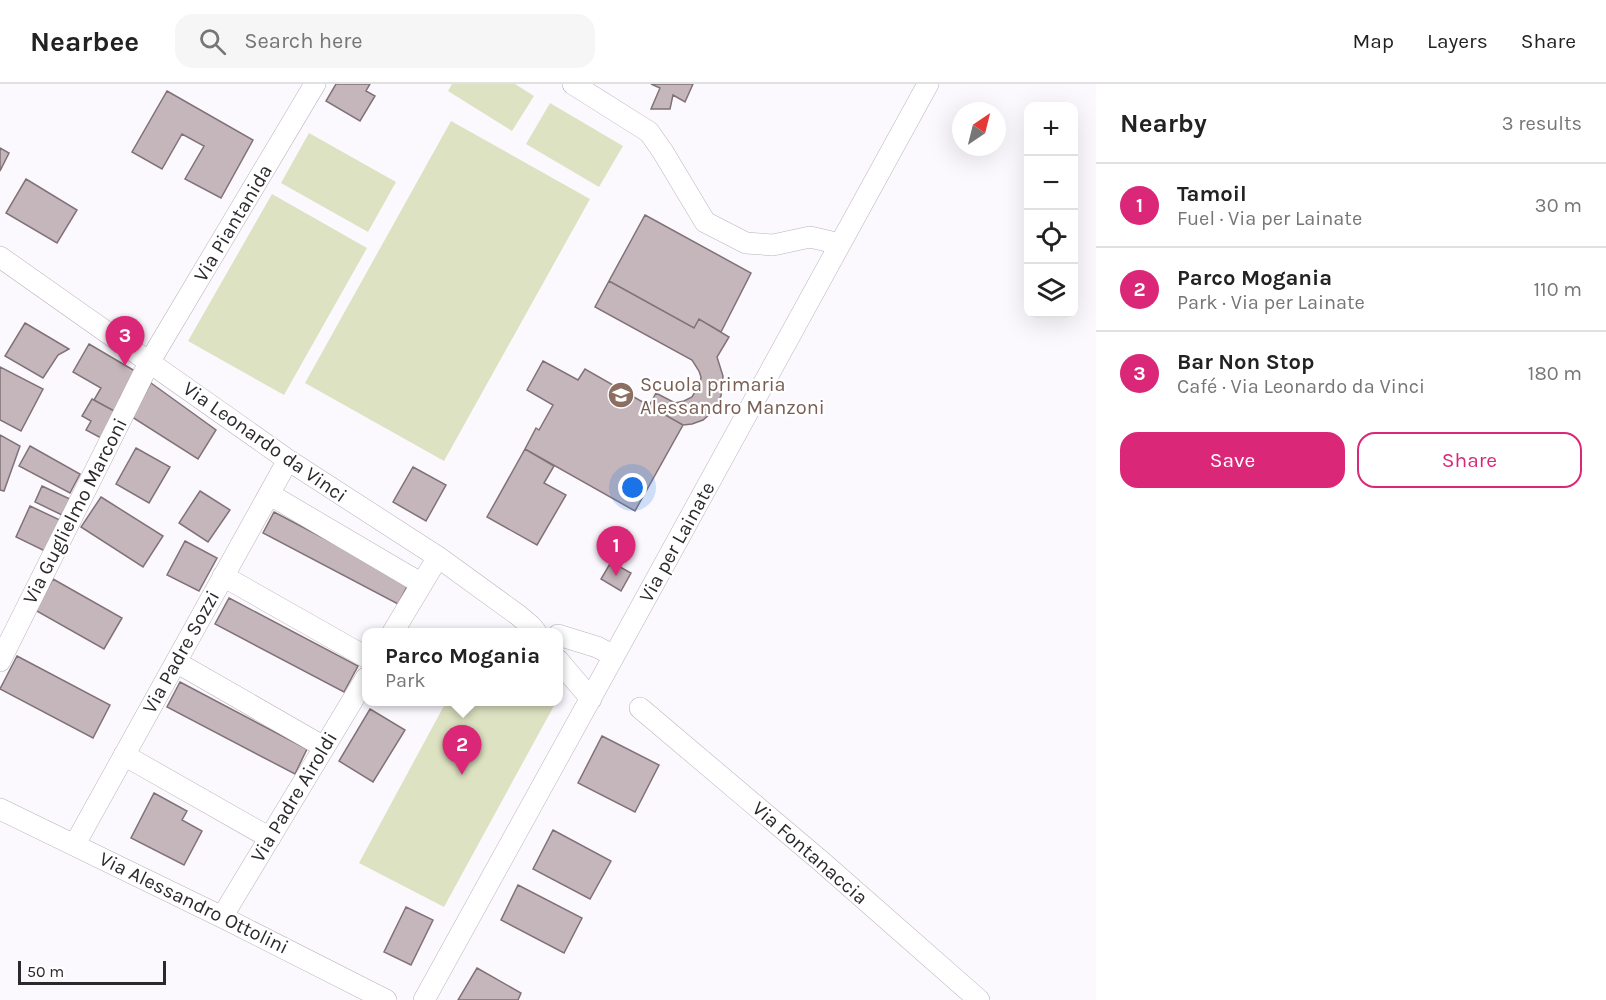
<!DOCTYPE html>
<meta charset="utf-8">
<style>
body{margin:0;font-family:Karla,sans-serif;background:#f6f6f6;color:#222}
.controls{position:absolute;right:18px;top:18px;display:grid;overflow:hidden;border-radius:12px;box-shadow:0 6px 24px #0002}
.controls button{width:54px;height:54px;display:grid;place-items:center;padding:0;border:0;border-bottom:2px solid #e0e0e0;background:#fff;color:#222;font:30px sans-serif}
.compass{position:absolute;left:952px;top:18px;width:54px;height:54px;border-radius:50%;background:#fff;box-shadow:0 6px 24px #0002;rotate:35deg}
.scale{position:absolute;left:18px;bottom:15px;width:148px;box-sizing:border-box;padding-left:6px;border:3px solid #2c292d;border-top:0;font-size:16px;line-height:21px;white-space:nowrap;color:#2c292d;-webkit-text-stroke:4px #fff;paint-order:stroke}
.you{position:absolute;left:633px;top:404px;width:21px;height:21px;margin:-15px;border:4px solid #fff;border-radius:50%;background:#1a73e8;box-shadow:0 0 0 9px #1a73e833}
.badge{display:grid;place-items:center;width:39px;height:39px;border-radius:50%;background:#db2777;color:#fff;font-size:20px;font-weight:700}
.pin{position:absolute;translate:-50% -50px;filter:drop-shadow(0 2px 3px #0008)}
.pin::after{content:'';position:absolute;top:32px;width:21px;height:18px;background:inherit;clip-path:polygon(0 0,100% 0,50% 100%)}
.popup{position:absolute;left:362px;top:544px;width:201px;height:78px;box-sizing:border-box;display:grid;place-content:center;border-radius:12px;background:#fff;filter:drop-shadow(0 2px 4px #0005);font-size:20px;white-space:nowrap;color:#767676}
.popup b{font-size:22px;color:#222}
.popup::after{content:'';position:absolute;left:50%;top:100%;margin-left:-12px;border:12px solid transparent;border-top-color:#fff}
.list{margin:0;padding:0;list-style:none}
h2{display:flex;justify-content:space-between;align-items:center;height:78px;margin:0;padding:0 24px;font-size:26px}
h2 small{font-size:20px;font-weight:400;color:#767676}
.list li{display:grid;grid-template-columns:39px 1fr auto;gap:18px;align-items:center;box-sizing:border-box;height:84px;padding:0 24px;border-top:2px solid #e0e0e0}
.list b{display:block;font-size:22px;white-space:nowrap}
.list p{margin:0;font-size:20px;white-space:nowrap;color:#767676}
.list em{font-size:20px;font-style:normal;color:#767676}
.actions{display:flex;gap:12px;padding:18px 24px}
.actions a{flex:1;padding:14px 0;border:2px solid #db2777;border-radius:18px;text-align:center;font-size:21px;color:#db2777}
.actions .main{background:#db2777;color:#fff}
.icon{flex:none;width:33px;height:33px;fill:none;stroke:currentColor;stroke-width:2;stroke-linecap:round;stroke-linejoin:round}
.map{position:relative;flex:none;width:1096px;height:916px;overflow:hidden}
header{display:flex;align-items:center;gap:36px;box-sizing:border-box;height:84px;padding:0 30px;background:#fff;border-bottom:2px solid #e0e0e0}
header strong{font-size:28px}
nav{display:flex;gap:33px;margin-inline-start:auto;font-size:21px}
.search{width:420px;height:54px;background:#f6f6f6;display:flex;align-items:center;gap:15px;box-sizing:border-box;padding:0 21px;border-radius:18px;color:#767676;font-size:22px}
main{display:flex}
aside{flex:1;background:#fff}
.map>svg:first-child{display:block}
</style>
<header>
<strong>Nearbee</strong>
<div class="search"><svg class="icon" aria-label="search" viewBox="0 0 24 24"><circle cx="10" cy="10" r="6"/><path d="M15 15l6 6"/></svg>Search here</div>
<nav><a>Map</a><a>Layers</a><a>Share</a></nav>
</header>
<main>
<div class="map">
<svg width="1096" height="916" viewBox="0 0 1096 916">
<rect width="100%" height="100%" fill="#fcf9fe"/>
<!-- green -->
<path fill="#dde2c2" d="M452,0h63l19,12 -22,35 -64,-40z
M550,19l73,43 -24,41 -73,-43z
M451,37l139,78 -146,262 -139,-78z
M309,49l87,49 -28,50 -87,-49z
M272,110l95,54 -83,147 -96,-54z
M446,618h110l-112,205 -85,-44z"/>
<!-- building -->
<path fill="#c4b6bb" stroke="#807277" stroke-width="1.5" d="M336,0h34l-4,7 9,5 -15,25 -34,-20z
M651,0h42l-8,18 -12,-7 -3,14h-19l9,-21z
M167,7l86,49 -32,58 -36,-19 19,-33 -22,-12 -20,35 -30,-17z
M0,64l9,5 -9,18z
M26,95l51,31 -20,33 -51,-30z
M645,131l106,58 -30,59 -22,-13 -5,9 -85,-47z
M609,197l85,47 5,-9 30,18 -12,20 6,19 -2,20 -10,17 -8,7 -11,4 -9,1 -34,-19 7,-13 19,10 9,-2 8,-4 8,-13 1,-7 -2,-6 -7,-11 -97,-53z
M25,239l44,26 -11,6 -15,23 -38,-22z
M89,260l46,27 -15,27 3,2 -7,12 -22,-12 7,-12 -28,-16z
M543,277l35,19 7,-11 98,56 -48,86 -110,-62 11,-21 3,2 14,-25 -26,-15z
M0,283l43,22 -22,42 -21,-11z
M151,299l65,47 -18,29 -66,-42z
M92,315l24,13 -15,26 -15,-8 5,-9 -9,-5z
M0,351l20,11 -16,45 -4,-1z
M30,362l50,28 -10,19 -51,-27z
M136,364l34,19 -21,36 -33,-19z
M525,365l29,17 -10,17 22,12 -29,50 -50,-28z
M413,383l33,18 -20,36 -33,-19z
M42,402l28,13 -8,16 -27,-13z
M200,407l30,19 -22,32 -29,-19z
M101,413l62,39 -20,31 -62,-40z
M30,422l32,15 -15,31 -31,-15z
M274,428l135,71 -11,21 -135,-71z
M185,457l32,17 -18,33 -32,-16z
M611,478l20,11 -10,18 -20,-12z
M53,495l69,39 -18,31 -69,-39z
M229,514l129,68 -14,26 -129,-68z
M17,572l93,49 -17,33 -93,-49z
M180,598l127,67 -12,25 -128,-67z
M370,625l35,21 -32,52 -34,-21z
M602,652l57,29 -24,47 -57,-29z
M154,709l33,18 -5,9 20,11 -18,34 -53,-27z
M553,746l58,31 -21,38 -57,-30z
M518,801l64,33 -18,35 -63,-33z
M406,823l27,13 -22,45 -27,-13z
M477,884l44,25 -3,7h-60z"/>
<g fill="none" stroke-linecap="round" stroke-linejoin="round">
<defs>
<path id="minor" d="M573,0l76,48 14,20 42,70 41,21 27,2 37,-8 30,7
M0,173l288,203 150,97 80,58 13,11 5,6
M269,410l153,90
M223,492l143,81
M393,548l45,-75
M558,551l39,12 17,9
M558,576l33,39
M0,577l150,-300 165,-277
M176,578l148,85
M640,624l182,154 157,138
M124,671l146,83
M0,725l222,108 164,83
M75,760l213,-384
M222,833l144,-239
M424,916l190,-344 314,-572"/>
</defs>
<!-- minor casing -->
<use href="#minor" stroke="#bab2bd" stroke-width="22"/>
<!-- minor -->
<use href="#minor" stroke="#fff" stroke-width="21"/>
</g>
<!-- icons -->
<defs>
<symbol id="school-disc" viewBox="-11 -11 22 22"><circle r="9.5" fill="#8d6e63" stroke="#fff"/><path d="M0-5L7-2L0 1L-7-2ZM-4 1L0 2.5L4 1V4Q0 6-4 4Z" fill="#fff"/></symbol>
</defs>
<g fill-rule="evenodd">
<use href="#school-disc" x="606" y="296" width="30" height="30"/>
</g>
<g text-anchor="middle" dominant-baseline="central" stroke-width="4.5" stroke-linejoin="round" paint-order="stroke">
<!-- street labels -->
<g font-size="20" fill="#2c292d" stroke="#fff">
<text transform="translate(233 139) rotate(-59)">Via Piantanida</text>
<text transform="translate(265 358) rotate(35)">Via Leonardo da Vinci</text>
<text transform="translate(75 427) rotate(-63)">Via Guglielmo Marconi</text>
<text transform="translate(677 458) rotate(-61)">Via per Lainate</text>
<text transform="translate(181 568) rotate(-61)">Via Padre Sozzi</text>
<text transform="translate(294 713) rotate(-59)">Via Padre Airoldi</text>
<text transform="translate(810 769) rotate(41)">Via Fontanaccia</text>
<text transform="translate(194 819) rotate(26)">Via Alessandro Ottolini</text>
</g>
<!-- education labels -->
<g font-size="20" fill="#785e54" stroke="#fff" text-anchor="start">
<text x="640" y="300">Scuola primaria<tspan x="640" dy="23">Alessandro Manzoni</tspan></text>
</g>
</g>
</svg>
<div class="controls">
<button>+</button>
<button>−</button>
<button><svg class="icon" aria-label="locate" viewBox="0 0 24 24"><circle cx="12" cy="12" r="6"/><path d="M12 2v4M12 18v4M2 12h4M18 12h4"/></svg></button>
<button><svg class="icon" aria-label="layers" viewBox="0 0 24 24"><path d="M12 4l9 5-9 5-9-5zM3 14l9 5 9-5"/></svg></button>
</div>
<svg class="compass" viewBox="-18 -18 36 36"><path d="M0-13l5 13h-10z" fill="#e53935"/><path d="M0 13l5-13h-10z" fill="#767676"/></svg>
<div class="scale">50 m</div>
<div class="you"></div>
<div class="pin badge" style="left:616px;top:492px">1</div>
<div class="pin badge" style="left:462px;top:691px">2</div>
<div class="popup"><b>Parco Mogania</b>Park</div>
<div class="pin badge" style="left:125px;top:282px">3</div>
</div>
<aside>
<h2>Nearby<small>3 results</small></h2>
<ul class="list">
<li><span class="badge">1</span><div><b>Tamoil</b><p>Fuel · Via per Lainate</p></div><em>30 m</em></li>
<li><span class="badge">2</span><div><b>Parco Mogania</b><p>Park · Via per Lainate</p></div><em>110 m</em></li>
<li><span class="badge">3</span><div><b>Bar Non Stop</b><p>Café · Via Leonardo da Vinci</p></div><em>180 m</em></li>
</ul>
<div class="actions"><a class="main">Save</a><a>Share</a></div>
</aside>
</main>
